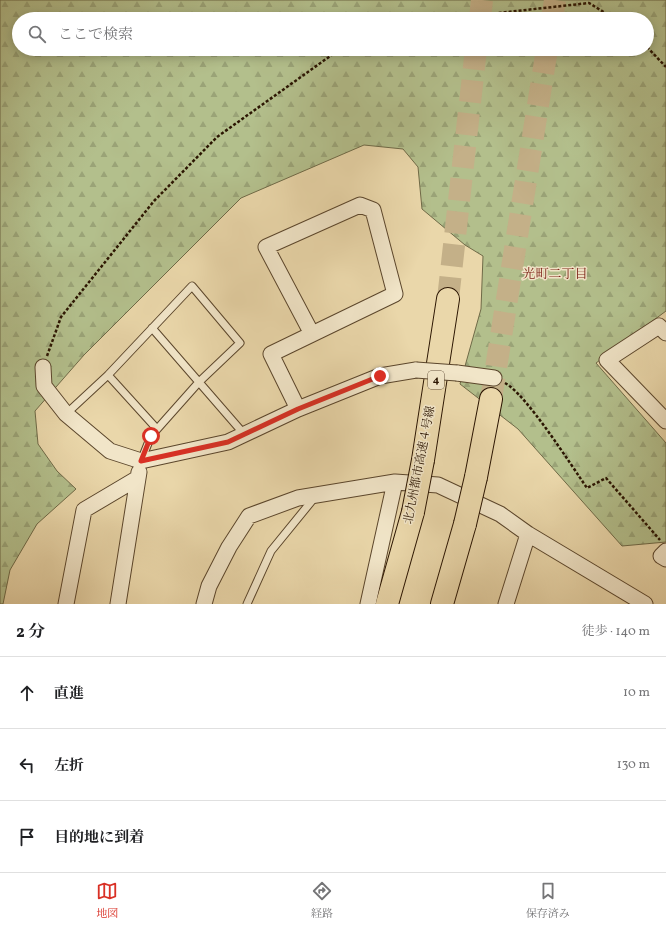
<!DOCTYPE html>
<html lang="ja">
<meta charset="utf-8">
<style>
body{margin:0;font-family:Vollkorn,"Noto Serif JP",serif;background:#f6f6f6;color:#202124}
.stop{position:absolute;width:12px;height:12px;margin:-9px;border:3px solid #d93025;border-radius:50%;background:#fff}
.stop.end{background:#d93025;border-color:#fff;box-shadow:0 1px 4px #0008}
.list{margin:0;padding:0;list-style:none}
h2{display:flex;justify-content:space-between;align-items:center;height:52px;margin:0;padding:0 16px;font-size:17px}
h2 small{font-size:13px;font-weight:400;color:#757577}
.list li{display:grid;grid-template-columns:26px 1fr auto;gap:12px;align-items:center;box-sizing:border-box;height:72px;padding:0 16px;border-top:1px solid #e0e0e0}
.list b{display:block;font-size:15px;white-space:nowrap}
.list em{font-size:13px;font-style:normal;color:#757577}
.icon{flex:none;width:22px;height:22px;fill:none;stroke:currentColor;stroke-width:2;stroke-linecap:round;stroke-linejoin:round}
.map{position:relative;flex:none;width:666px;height:604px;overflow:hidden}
.search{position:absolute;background:#fff;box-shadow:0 2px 10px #0003;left:12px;right:12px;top:12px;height:44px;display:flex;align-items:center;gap:10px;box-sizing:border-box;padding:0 14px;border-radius:22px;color:#757577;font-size:15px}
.sheet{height:268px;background:#fff}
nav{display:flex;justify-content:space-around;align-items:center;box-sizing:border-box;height:56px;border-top:1px solid #e0e0e0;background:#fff;font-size:11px;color:#757577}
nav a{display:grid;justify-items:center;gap:2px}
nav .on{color:#d93025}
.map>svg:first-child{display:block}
</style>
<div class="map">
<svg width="666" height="604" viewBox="0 0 666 604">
<defs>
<pattern id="forest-firs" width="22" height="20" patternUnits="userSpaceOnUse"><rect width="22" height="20" fill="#b3bf8c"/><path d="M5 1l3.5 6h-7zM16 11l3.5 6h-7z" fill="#9aa377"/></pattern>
</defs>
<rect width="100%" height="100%" fill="#ead7aa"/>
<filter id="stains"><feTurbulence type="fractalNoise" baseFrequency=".005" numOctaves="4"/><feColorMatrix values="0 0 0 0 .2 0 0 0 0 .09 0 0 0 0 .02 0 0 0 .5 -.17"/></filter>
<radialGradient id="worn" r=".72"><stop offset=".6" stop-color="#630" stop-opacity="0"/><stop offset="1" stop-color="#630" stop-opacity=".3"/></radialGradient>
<!-- forest -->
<path fill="url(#forest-firs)" stroke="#6f6a47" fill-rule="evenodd" d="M0,0h666v311l-70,52 70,80v99l-44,4 -104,-117 -58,-45 21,-75 2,-53 -18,-11 -43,-36 -4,-42 -15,-18 -39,-4 -123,53 -157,157 -49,56 3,33 19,27 19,18 -39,35 -27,46 -7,34h-3zM19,19h628v30h-628z"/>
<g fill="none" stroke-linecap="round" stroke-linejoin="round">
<!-- highway-tunnel -->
<path stroke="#c4b088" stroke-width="22" stroke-dasharray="22 11" stroke-linecap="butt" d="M480,19l2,-19
M552,19l3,-19
M448,299l28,-250
M491,399l56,-350"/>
<defs>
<path id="lane" d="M152,328l92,106
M108,375l49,54
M66,414l42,-39 84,-89 48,57 -41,39 -48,54 -10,25
M247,604l24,-53 44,-54"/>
<path id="street" d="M666,333l-7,-7 -52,34 59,61
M43,367l1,19 22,28 44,37 31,10 87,-19 70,-33 82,-33 36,-6
M457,373l37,5
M298,409l-27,-55 124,-60 -22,-84 -13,-5 -94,42 46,87
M666,551l-5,5 5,3
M66,604l18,-94 54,-32
M118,604l21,-132
M204,604l5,-18 20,-39 20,-31 49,-18 97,-16 43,3 62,29 28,20 117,70
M368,604l27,-122
M506,604l22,-70"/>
<path id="highway" d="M423,460l25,-161
M476,477l15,-78
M387,604l26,-92
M442,604l23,-80"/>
</defs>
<!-- lane casing -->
<use href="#lane" stroke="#5b462c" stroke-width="9"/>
<!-- street casing -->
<use href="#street" stroke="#5b462c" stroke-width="17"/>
<!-- highway casing -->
<use href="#highway" stroke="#2b1502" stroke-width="24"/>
<!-- path -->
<path stroke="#2b1502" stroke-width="2.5" stroke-dasharray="3 2" stroke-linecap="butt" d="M444,19l145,-16 26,16
M647,47l19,20
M47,356l14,-39 93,-116 63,-64 123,-88
M505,383c21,11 66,82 82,105l19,-10 54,62"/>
<!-- lane -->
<use href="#lane" stroke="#f1e5c8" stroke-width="7"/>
<!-- street -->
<use href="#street" stroke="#f1e5c8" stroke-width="15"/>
<!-- highway -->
<use href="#highway" stroke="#ead7aa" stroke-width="22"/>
<defs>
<path id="street-bridge" d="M416,370l41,3"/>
<path id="highway-bridge" d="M413,512l10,-52
M465,524l11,-47"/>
</defs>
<!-- street-bridge casing -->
<use href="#street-bridge" stroke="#5b462c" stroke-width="17" stroke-linecap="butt"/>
<!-- highway-bridge casing -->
<use href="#highway-bridge" stroke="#2b1502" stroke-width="24" stroke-linecap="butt"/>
<!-- street-bridge -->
<use href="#street-bridge" stroke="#f1e5c8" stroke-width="15"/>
<!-- highway-bridge -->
<use href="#highway-bridge" stroke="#ead7aa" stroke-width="22"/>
</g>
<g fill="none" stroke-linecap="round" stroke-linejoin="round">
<!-- route -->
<path stroke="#d93025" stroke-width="5" d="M151,436l-10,25 87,-19 70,-33 82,-33"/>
</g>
<g text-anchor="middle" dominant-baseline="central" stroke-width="3" stroke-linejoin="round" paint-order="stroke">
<!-- shield labels -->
<rect fill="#f1e5c8" stroke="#66533d" stroke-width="1" x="428" y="371" width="16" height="18" rx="3"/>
<g font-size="11" font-weight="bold" fill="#2b1502">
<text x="436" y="380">4</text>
</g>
<!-- street labels -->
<g font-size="12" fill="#2b1502" stroke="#f1e5c8">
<text transform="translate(420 465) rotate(-79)">北九州都市高速４号線</text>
</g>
<!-- neighbourhood labels -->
<g font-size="13" fill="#7a1f14" stroke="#f1e5c8">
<text x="555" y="275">光町二丁目</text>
</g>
</g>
<rect width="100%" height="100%" filter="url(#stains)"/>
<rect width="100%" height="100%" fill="url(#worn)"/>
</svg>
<div class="stop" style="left:151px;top:436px"></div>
<div class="stop end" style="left:380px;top:376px"></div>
<div class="search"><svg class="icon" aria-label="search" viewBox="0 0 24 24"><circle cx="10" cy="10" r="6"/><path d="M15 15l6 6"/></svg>ここで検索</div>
</div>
<section class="sheet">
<h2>2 分<small>徒歩 · 140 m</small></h2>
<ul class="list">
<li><svg class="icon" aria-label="ahead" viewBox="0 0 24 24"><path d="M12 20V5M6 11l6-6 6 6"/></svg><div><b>直進</b></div><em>10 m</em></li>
<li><svg class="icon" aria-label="left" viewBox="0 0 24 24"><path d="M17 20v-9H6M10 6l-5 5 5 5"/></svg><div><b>左折</b></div><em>130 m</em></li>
<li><svg class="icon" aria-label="arrive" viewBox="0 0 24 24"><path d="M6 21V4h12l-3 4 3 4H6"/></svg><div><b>目的地に到着</b></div></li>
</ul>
</section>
<nav>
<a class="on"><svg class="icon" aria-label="map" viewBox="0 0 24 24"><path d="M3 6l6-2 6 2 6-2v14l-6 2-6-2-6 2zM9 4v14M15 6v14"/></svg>地図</a>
<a><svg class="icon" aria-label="directions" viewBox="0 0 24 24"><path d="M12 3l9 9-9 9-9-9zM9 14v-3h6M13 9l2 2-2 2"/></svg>経路</a>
<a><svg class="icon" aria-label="saved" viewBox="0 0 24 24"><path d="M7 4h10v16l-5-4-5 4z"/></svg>保存済み</a>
</nav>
